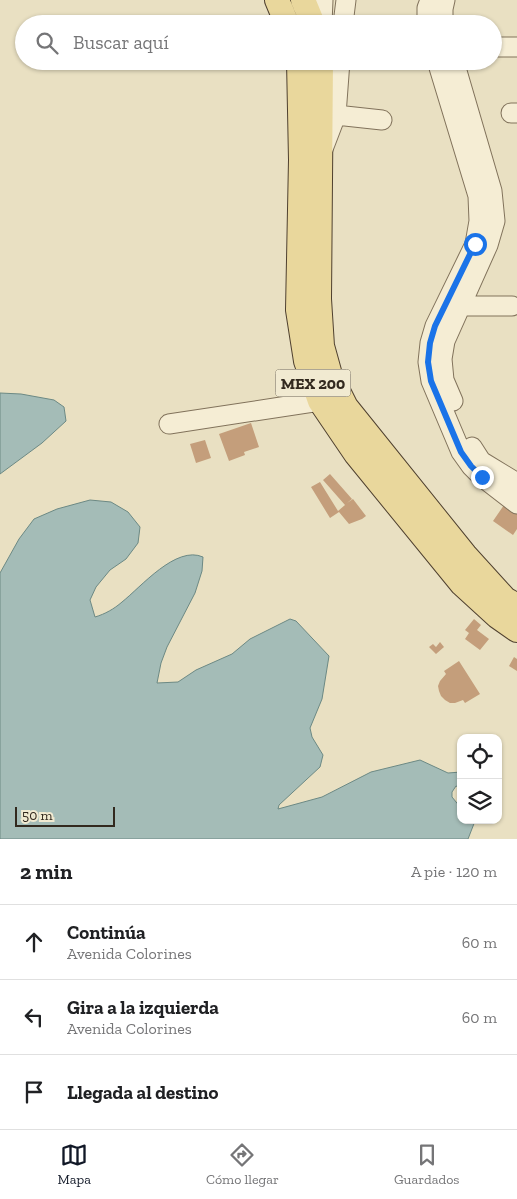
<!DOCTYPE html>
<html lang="es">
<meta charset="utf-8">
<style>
body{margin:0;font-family:"Zilla Slab",serif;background:#f2f2f2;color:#202124}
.controls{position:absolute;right:15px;bottom:15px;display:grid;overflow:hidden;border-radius:10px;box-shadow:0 1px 4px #0004}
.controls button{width:45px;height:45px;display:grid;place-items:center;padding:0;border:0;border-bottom:1px solid #e0e0e0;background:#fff;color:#202124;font:25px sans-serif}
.scale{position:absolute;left:15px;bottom:12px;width:100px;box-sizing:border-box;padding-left:5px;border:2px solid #32291e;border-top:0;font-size:14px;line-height:18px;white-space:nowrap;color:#32291e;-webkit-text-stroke:4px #f1ead1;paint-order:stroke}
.stop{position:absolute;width:15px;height:15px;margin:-11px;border:4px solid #1a73e8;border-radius:50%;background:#fff}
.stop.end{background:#1a73e8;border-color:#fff;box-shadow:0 1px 5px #0008}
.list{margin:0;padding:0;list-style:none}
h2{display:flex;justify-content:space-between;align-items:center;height:65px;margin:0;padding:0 20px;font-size:21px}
h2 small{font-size:16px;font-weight:400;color:#757577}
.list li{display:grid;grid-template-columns:32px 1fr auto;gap:15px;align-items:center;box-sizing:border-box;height:75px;padding:0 20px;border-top:1px solid #e0e0e0}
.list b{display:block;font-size:19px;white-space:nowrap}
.list p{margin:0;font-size:16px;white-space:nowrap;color:#757577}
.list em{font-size:16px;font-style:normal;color:#757577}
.icon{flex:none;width:28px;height:28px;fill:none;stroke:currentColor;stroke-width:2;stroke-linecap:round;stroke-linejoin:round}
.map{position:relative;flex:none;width:517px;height:839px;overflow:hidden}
.search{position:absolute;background:#fff;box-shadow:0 1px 4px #0004;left:15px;right:15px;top:15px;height:55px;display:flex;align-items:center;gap:12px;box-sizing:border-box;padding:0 18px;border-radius:28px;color:#757577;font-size:19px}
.sheet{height:290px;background:#fff}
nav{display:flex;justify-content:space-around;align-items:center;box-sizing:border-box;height:70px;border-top:1px solid #e0e0e0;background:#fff;font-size:14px;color:#757577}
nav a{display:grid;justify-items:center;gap:2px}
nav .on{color:#111827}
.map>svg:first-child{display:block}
</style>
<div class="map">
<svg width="517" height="839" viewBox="0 0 517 839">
<rect width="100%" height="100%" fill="#e9e0c2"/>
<!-- water -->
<path fill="#a4bcb7" stroke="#6c8984" d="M0,393l21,1 33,6 10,7 2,14 -24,22 -42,31z
M90,500l21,2 17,10 12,15 -2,16 -12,16 -16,11 -14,17 -6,13 5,17c10,-3 19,-8 27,-15 19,-15 54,-57 81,-45l-1,14 -7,22 -28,54 -6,16 -4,20 21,-1 18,-12 36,-16 18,-15 40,-20 6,2 33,35 -7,43 -12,29 2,9 11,18 -3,12 -41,38 -1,4 44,-12 49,-25 49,-12 28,13 13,-1v16l-5,-2 -4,6v5l9,11v12l14,1 -7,18h-468v-266l19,-34 15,-20 23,-10z"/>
<!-- building -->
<path fill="#c49e7b" d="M251,423l8,24 -15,5 1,3 -16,6 -10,-27z
M205,440l6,18 -15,5 -6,-19z
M330,474l22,25 -5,4 6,-4 13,17 -4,3 -13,5 -10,-12 -9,6 -19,-31 9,-5 18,29 7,-6 -22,-25z
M504,505l13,8v16l-4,6 -20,-14z
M474,619l7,6 -4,5 12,9 -9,11 -15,-11 4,-6 -4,-3z
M440,642l4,5 -8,7 -7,-7 4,-3 3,3z
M514,657l3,2v12l-8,-5z
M459,661l21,33 -15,9 -2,-3 -8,3h-5l-5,-3 -4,-4 -2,-5 -1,-5 2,-5 6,-7 -2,-3z"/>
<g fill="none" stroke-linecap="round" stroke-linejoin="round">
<defs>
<path id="minor" d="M322,24l1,-24
M343,24l3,-24
M427,24v-16l3,-8
M443,24v-15l2,-9
M493,47h24
M437,61l41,135 1,25 -4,23 -40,82 -5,17 -2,19 3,19 30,71 10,14 11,11 35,27
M511,113h6
M336,115l46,5
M323,149l13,-34 4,-54
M461,306h51
M453,401l-9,-21 -2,-21 3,-18 43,-96 7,-24 -3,-30 -38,-130
M169,424l151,-23
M472,447l9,14 36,22"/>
<path id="major" d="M277,0l10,24
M303,0l10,24
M299,61l2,99 -3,150 8,51 14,40 36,53 106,130 35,32 20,14
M321,61l-2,238 3,47 8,29 16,32 119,148 40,44 12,7"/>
</defs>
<!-- minor casing -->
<use href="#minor" stroke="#81725b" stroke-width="21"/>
<!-- major casing -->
<use href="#major" stroke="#4f402f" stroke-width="26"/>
<!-- minor -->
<use href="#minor" stroke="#f5edd4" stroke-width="19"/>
<!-- major -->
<use href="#major" stroke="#e9d79c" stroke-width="24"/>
</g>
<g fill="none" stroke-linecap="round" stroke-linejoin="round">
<!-- route -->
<path stroke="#1a73e8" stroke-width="6" d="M475,244l-40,82 -5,17 -2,19 3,19 30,71 10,14 11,11"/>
</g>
<g text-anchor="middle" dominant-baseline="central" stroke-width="5" stroke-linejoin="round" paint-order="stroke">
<!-- shield labels -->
<rect fill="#f1ead1" stroke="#6b6354" stroke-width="1" x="275.5" y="369.5" width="75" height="27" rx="4"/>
<g font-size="16" font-weight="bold" fill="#32291e">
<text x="313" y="383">MEX 200</text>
</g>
</g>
</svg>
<div class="controls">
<button><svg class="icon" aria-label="locate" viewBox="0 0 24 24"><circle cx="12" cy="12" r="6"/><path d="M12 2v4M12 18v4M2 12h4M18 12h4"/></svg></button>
<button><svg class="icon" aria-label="layers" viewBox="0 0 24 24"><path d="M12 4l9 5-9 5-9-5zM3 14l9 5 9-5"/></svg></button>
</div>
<div class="scale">50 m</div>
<div class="stop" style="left:475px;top:244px"></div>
<div class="stop end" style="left:482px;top:477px"></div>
<div class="search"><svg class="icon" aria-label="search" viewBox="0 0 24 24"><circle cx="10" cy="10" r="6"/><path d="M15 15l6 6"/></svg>Buscar aquí</div>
</div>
<section class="sheet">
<h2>2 min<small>A pie · 120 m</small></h2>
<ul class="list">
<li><svg class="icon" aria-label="ahead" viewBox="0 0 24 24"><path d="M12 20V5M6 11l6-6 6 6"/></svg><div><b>Continúa</b><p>Avenida Colorines</p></div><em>60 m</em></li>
<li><svg class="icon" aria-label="left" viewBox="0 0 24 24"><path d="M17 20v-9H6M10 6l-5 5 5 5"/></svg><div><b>Gira a la izquierda</b><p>Avenida Colorines</p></div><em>60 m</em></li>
<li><svg class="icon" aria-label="arrive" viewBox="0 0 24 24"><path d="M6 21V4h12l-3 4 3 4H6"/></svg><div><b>Llegada al destino</b></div></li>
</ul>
</section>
<nav>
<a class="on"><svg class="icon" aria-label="map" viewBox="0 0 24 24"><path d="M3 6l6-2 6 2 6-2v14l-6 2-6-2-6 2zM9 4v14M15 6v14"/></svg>Mapa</a>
<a><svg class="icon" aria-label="directions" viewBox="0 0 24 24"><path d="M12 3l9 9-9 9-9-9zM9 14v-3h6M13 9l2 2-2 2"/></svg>Cómo llegar</a>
<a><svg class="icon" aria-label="saved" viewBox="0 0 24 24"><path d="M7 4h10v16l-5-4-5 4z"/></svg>Guardados</a>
</nav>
